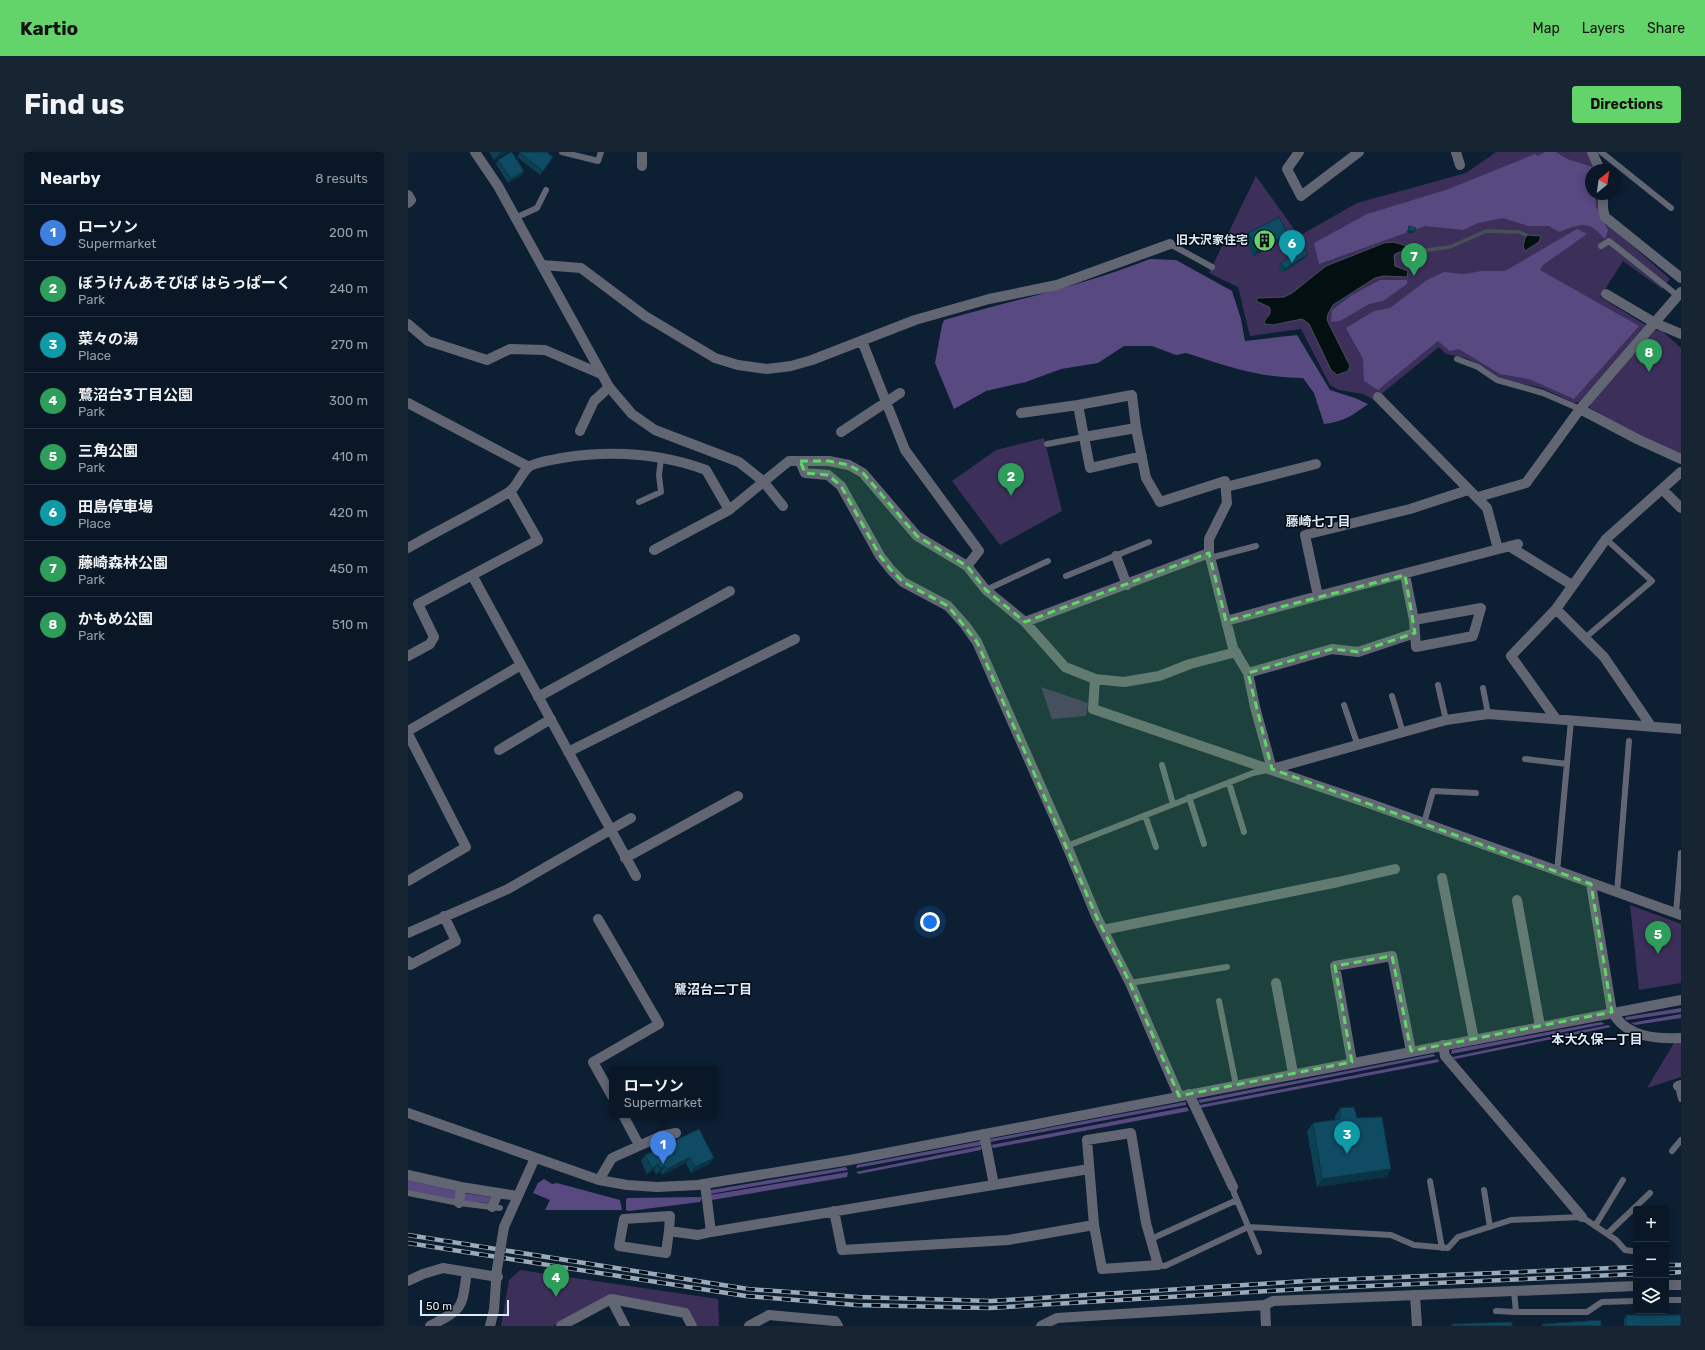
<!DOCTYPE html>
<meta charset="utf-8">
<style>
body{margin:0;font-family:Rubik,"Noto Sans JP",sans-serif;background:#172432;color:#f1f3f6}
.controls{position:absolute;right:12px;bottom:12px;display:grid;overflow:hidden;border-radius:4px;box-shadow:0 2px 10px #0003}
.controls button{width:36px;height:36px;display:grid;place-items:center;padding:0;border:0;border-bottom:1px solid #293643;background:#091726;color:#f1f3f6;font:20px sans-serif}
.compass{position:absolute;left:1177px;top:12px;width:36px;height:36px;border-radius:50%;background:#091726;box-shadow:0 2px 10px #0003;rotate:29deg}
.scale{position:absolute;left:12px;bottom:10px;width:89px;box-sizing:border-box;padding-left:4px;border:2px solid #deebf9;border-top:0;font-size:11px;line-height:14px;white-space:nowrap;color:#deebf9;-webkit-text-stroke:3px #030911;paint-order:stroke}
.you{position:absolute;left:522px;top:770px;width:14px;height:14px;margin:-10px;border:3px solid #fff;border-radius:50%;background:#1a73e8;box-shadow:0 0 0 6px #1a73e833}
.badge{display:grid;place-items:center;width:26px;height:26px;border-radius:50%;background:#62d469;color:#fff;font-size:13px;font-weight:700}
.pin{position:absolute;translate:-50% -33px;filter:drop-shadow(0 1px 2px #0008)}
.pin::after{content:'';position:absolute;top:21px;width:14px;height:12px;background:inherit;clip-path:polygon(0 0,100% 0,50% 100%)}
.popup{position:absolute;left:201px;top:914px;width:108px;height:52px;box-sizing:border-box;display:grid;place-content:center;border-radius:4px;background:#091726;filter:drop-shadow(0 1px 3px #0005);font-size:13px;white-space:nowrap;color:#999fa7}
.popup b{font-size:15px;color:#f1f3f6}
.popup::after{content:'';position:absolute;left:50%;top:100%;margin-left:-8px;border:8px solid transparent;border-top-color:#091726}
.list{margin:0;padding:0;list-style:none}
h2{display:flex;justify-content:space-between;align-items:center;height:52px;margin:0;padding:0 16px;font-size:17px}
h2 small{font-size:13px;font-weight:400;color:#999fa7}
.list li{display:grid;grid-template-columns:26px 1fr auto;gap:12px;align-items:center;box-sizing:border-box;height:56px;padding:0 16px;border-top:1px solid #293643}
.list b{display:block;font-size:15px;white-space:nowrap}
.list p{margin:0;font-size:13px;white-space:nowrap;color:#999fa7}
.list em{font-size:13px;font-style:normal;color:#999fa7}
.icon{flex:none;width:22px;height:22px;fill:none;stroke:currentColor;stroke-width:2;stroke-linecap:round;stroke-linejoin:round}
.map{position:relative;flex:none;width:1273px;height:1174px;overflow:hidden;border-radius:4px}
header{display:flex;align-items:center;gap:24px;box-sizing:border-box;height:56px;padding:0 20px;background:#62d469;color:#111}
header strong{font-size:19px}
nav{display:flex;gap:22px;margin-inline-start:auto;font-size:14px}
.intro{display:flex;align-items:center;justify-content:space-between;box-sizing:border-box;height:96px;padding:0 24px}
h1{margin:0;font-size:28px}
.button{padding:10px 18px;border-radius:4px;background:#62d469;color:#111;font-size:14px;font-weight:700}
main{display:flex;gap:24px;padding:0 24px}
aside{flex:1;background:#091726;border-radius:4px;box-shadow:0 2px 10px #0003}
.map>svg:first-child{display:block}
</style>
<header>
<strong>Kartio</strong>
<nav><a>Map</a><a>Layers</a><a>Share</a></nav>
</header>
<div class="intro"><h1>Find us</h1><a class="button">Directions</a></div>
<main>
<aside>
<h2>Nearby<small>8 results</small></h2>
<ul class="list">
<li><span class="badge" style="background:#3f7fe0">1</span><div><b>ローソン</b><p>Supermarket</p></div><em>200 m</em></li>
<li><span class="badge" style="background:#2e9e5b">2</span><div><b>ぼうけんあそびば はらっぱーく</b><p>Park</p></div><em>240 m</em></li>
<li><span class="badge" style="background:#0f9aa8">3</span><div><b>菜々の湯</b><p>Place</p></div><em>270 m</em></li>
<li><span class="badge" style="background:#2e9e5b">4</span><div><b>鷺沼台3丁目公園</b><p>Park</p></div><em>300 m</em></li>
<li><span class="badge" style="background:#2e9e5b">5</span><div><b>三角公園</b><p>Park</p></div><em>410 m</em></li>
<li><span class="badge" style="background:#0f9aa8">6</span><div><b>田島停車場</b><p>Place</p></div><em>420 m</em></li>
<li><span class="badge" style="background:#2e9e5b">7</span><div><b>藤崎森林公園</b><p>Park</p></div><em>450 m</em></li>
<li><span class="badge" style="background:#2e9e5b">8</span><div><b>かもめ公園</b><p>Park</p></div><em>510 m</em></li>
</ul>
</aside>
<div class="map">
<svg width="1273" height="1174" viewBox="0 0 1273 1174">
<rect width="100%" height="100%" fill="#0c1f33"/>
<!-- green -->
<path fill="#3c305b" d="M1088,0h92l9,18h-6v24h9l3,26 67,59 -8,10 -39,-28 -23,36 47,29 -68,76 -5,1 -32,-15 -33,-7 -12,-4 -13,-10 -18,-9 -20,-4 -7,-7 -65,53 -11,-6 -24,-4 -9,-5 -29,-56 -51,7 -12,-49 -29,-14 47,-97 43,60 58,-33 109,-30z
M1245,178l9,1 19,17v107l-41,-19 -50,-28 -1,-4 5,-8 52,-56z
M636,286l18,73 -62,34 -48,-64 44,-31z
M633,535l47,16 -2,13 -34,3z
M1222,753l51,19v59l-42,7z
M1266,891h7v34l-34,11z
M112,1118l198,29 1,27h-22l-9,-17 -79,-13 -56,30h-52l8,-46z"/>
<!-- forest -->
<path fill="#584980" d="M1137,0h11l11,7 26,8v3h-2v24h4l1,13 12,23 -3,9c-18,-20 -23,-15 -46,-7l-10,-6h-21l-25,-8 -25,5 -15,7 -38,-4 -106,38 -5,-21 53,-29 79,-24 89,-36 3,2z
M1169,77l10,5 -44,31 -3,5 99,56 -65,73 -45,-20 -29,-5 -41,-25 -9,2 -12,-10 -60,49 -14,-9 -1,-22 -17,-31 28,-17 16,-3 37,-28 17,-8 20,2 18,-3h23z
M742,107l26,1 56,31 9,28 4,22 52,-6 33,55 25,8 13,6c-15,11 -25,18 -44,20l-10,-31 -11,-15c-43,0 -77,-12 -117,-25l-10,2 -24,-9h-28l-26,17 -37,6 -35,13 -40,9 -32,18 -19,-46 7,-38 2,-5c70,-20 138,-34 206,-61z
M972,128h27v4l-24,17 -14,3 -29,17 -9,1 1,-12 20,-15z
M1273,856v4l-54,8 -2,-1 1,-2z
M1273,862v4l-46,7 -4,-2z
M1193,870l4,2 -154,30 1,-4z
M1200,873l3,2 -156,32 -3,-2z
M1025,902l3,2 -236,47 -2,-3z
M1030,907l1,3 -239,46v-3z
M776,950h2v3l-196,37v-3z
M779,955l2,4 -196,37 -2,-3z
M573,989l1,4 -126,23 1,-3z
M574,994l-1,4 -122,24 -3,-2z
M438,1015l2,3 -138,24 1,-4z
M440,1020l-1,5 -135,23 -2,-5z
M136,1027l8,5 5,-1 63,17 2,10h-77l5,-10 -17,-7 5,-10z
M0,1028l51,12 -2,8 -49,-10z
M55,1041l27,4v2l-2,4 -27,-2z
M219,1046l74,-1 1,1 -2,4 -71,9 -3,-1v-10z"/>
<!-- water -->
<path fill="#040f11" stroke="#455157" d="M1118,83l15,1 -2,6 -14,9 -2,-5z
M985,90l14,4 -2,4 -10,4 -1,2 1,10 13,5 -1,6 -23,-1 -9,2 -42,27 -5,9 -1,6 23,46 -2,5 -11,4 -6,-5 -22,-46 -7,-5 -29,6 -8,-1 -1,-2c3,-6 9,-8 5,-15l-13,-6 2,-3 26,-1 8,-4 34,-27 58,-23z"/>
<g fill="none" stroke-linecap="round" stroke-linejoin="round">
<!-- stream -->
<path stroke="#455157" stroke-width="3.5" d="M999,95l20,3 23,-3 36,-16 33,1 7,3"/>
<!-- service -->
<path stroke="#626673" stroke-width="6" d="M154,0l36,9 3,-9
M1193,0l70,56
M107,66l22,-10 9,-18
M762,92l42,23
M1193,94l8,-5 69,55
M1049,207l21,8 19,13 46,13 37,16
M639,292l37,-7
M231,350l22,-10 -2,-17 2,-17
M802,406l46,-12
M658,424l83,-34
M578,438l62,-29
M1178,485l66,-56 -46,-42
M1030,533l8,35
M1075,536l5,26
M984,544l11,37
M936,553l14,41
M1117,607l42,5
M754,613l11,39
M821,631l15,49
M781,645l15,47
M737,663l11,32
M1016,671l9,-32 43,2
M659,694l186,-73 14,-3
M1149,720l14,-152
M1209,741l12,-152
M1268,761l5,-60
M722,831l97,-16
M811,849l17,84
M1270,934l3,13
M1264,999l9,-11
M1022,1029l12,67
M825,1035l1,6 25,59
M1076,1038l6,37
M0,1041l51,10 41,5
M1187,1074l28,-46
M1199,1082l43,-41
M743,1087l86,-39
M750,1113l7,1 83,-39 143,8 23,10 34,3 10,-11 53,-17 71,-3 34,23 9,10 7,1
M1106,1139l2,21h71l15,-10 34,-1
M1258,1148h15
M1088,1159l20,1"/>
<!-- minor -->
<path stroke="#626673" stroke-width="10" d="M891,0l-12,17 14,27 58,-44
M1048,0l4,13
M1184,0l8,18
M234,14v-14
M1195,42v15l2,8 76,61
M0,43l3,5 -3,3
M134,113l39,3 64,48 70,42 23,7 29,4 24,-3 21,-6 103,-40 74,-21 68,-14 113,-41
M1198,142l49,29 26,11
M0,172l20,17 59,19 23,-11 35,1 56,24
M454,189l43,109 74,101 -12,15
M970,245l109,111 11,41
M0,251l121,64
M1172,257l101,-117
M613,261l57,-8
M172,279l14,-30 15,-14
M433,280l59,-39
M676,285l-6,-32 54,-10 4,33
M734,304l-52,12 -6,-31 52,-9 10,50 14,24 65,-21 2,22 -18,36v14l24,95 15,25 7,34 17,62 174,-49 42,-6 193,15
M392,309h29l20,4 14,8 54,63 50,30 19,24 39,32
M818,335l90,-23
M1254,337l19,19
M1060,338l-58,19 -105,26 13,61 200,-52
M1070,345l48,-14 54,-74 57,30 44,20
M1101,394l63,39
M0,396c33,-19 68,-36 101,-56 9,-6 12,-20 21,-26 10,-5 22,-6 32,-8 50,-8 97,-5 144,12l23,40 60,-49h11l5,12 23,2 13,11 39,70 11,14 12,12 45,24 17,19 12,17 90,204 30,72 33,65 49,113
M246,398l75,-40
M708,404l11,29
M64,423l164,301
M997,423l9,45 2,27 57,-11 8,-28 -67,12
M1148,457l48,48 47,69
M818,469l92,-25
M0,504l22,-12 4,-7 -16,-33 120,-64 -28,-49
M840,521l84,-24 26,3 57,-19
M687,527l29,3 35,-6 31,-12 46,-12
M130,545l192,-106
M685,557l2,-30 -30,-12 -40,-45 184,-69
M1148,567l-45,-63 45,-47 50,-70 75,-67
M0,579l113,-66
M0,582l58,113 -58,34
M91,598l52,-31
M160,600l227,-113
M217,706l113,-62
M1034,726l32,162
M1183,732l21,128c15,25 42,27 69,26
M1109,748l23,126
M190,767l61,105 -66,38 19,34
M695,778l235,-48 57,-13
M0,781l100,-44 123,-71
M0,809l2,4 46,-24 -12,-25
M868,831l17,90
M1035,893l2,11 137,161
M944,910l-17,-96 57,-10 19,95
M1270,934l3,-1
M781,942l44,93
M215,963l16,30
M576,982l10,51
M0,1023l53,12 56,9
M191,1028l13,-22 49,-22 15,-3
M51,1051l2,-16
M84,1055l6,-14
M426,1059l8,39 166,-10 86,-15 8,44 56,-4 -12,-42 -15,-90 -44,7 7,85
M261,1079l-3,22 -47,-7 5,-27 46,-3 -1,15 29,4 13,-3 -6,-48
M303,1080l378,-63
M0,1129l15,-7 20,-6 55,9
M1258,1133h15
M203,1147l14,27
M857,1153l1,21
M22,1174c35,-19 31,-16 37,-54
M153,1174l50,-27 74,14 7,13
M341,1174l20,-11 66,6 3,5
M633,1174l16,-8 208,-13 8,-4 363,-15"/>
<!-- tertiary -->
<path stroke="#626673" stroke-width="10" d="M67,0l23,34 111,201 23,27 23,16 84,32 24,19 20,25
M685,557l278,95 310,111
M0,961l191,67 28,5 30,2 41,-2 152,-25 831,-160
M96,1075l31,-69
M1007,1143l2,31
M82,1174l4,-16 3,-41"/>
<defs>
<path id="rail" d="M0,1083l340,54 110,8 133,4 316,-20 329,-14
M0,1091l338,53 110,9 133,3 313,-19 334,-15
M1258,1113h15
M1258,1121l15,-1"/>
</defs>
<!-- rail casing -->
<use href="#rail" stroke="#9baaba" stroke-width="4.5"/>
<!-- rail -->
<use href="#rail" stroke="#030911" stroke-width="3" stroke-dasharray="9" stroke-linecap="butt"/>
<!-- minor-bridge -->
<path stroke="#626673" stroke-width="10" d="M89,1117l7,-42"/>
</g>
<!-- wall -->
<path fill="#0d4055" d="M81,0h18l-13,8z
M112,0l33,5 -13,18 -23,-18z
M90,8l24,15 -14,8 -12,-19z
M840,81l40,1 -4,6 -31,16 -9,-17z
M900,102l-3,4 -23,15 -4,-6 3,-4z
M932,956l17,10 34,51 -5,8 -69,10 -10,-56 6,-8 22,-3v-4z
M291,977l10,35 -18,9 -5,-10 -24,12 -1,-3 -5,2 -2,-4 -7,4 -6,-13 4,-6z
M1218,1163l55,11h-57v-7z"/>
<!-- shaded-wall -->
<path fill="#0a3445" d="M92,0h7l-13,8z
M116,19l-2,4 -14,8 3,-4z
M1000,78l6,2 -1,2 -7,-2z
M880,82l-4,6 -31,16 4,-6z
M900,102l-3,4 -23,15 3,-4z
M282,1005l-4,6 -24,12 5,-6z
M306,1006l-5,6 -18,9 4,-6z
M250,1012l-4,6 -7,4 5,-6z
M257,1014l-4,6 -5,2 4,-6z
M983,1017l-5,8 -69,10 5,-8z"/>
<!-- building -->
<path fill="#0f4b63" stroke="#0a3445" d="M103,0h1l12,19 -13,8 -13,-19z
M112,0h27l6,5 -10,14 -23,-18z
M871,65l9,17 -31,16 -9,-17z
M1001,74l7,2 -2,4 -6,-2z
M896,96l4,6 -23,15 -4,-6z
M946,955l3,11 25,-1 9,52 -69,10 -9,-56 27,-4v-11z
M291,977l15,29 -19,9 -5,-10 -23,12 -2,-3 -5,2 -2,-4 -6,4 -7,-13z
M1218,1163h55v11h-55z
M1193,1168v6h-59v-2z
M1104,1170v4h-60v-2z"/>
<!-- marked area -->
<path fill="#62d469" fill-opacity="0.2" stroke="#62d469" stroke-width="3" stroke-dasharray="8 5" stroke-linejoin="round" d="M392,309h29l20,4 14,8 54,63 50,30 19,24 39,32 184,-69 17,68 179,-46 10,58 -57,19 -26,-3 -84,24 24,96 319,115 21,128 -201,39 -19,-95 -57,10 17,96 -173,34 -49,-113 -33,-65 -120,-276 -29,-36 -45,-24 -12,-12 -11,-14 -39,-70 -13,-11 -23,-2z"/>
<!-- icons -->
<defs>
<symbol id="building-disc" viewBox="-11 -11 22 22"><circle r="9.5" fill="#62d469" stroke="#030911"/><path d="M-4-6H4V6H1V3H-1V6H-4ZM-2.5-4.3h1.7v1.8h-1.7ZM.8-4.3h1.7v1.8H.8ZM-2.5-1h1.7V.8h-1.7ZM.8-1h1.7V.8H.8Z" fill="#111"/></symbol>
</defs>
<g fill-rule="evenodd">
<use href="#building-disc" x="844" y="76" width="25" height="25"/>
</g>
<g text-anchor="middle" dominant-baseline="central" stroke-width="3" stroke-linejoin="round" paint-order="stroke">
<!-- poi labels -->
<g font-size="12" font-weight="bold" fill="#deebf9" stroke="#030911" text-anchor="end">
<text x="840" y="88">旧大沢家住宅</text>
</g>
<!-- neighbourhood labels -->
<g font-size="13" font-weight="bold" fill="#deebf9" stroke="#030911">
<text x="910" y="369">藤崎七丁目</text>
<text x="305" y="837">鷺沼台二丁目</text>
<text x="1189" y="887">本大久保一丁目</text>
</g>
</g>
</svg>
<div class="controls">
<button>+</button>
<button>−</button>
<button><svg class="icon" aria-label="layers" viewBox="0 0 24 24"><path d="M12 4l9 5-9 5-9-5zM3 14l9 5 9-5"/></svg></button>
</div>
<svg class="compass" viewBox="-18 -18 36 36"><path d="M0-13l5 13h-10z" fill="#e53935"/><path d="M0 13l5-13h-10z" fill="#999fa7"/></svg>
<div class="scale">50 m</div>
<div class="you"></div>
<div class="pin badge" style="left:255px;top:1012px;background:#3f7fe0">1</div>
<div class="popup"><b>ローソン</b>Supermarket</div>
<div class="pin badge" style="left:603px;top:344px;background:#2e9e5b">2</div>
<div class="pin badge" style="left:939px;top:1002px;background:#0f9aa8">3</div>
<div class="pin badge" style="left:148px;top:1145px;background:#2e9e5b">4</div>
<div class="pin badge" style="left:1250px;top:802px;background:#2e9e5b">5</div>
<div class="pin badge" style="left:884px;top:111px;background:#0f9aa8">6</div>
<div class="pin badge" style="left:1006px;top:124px;background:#2e9e5b">7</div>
<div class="pin badge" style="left:1241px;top:220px;background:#2e9e5b">8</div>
</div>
</main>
